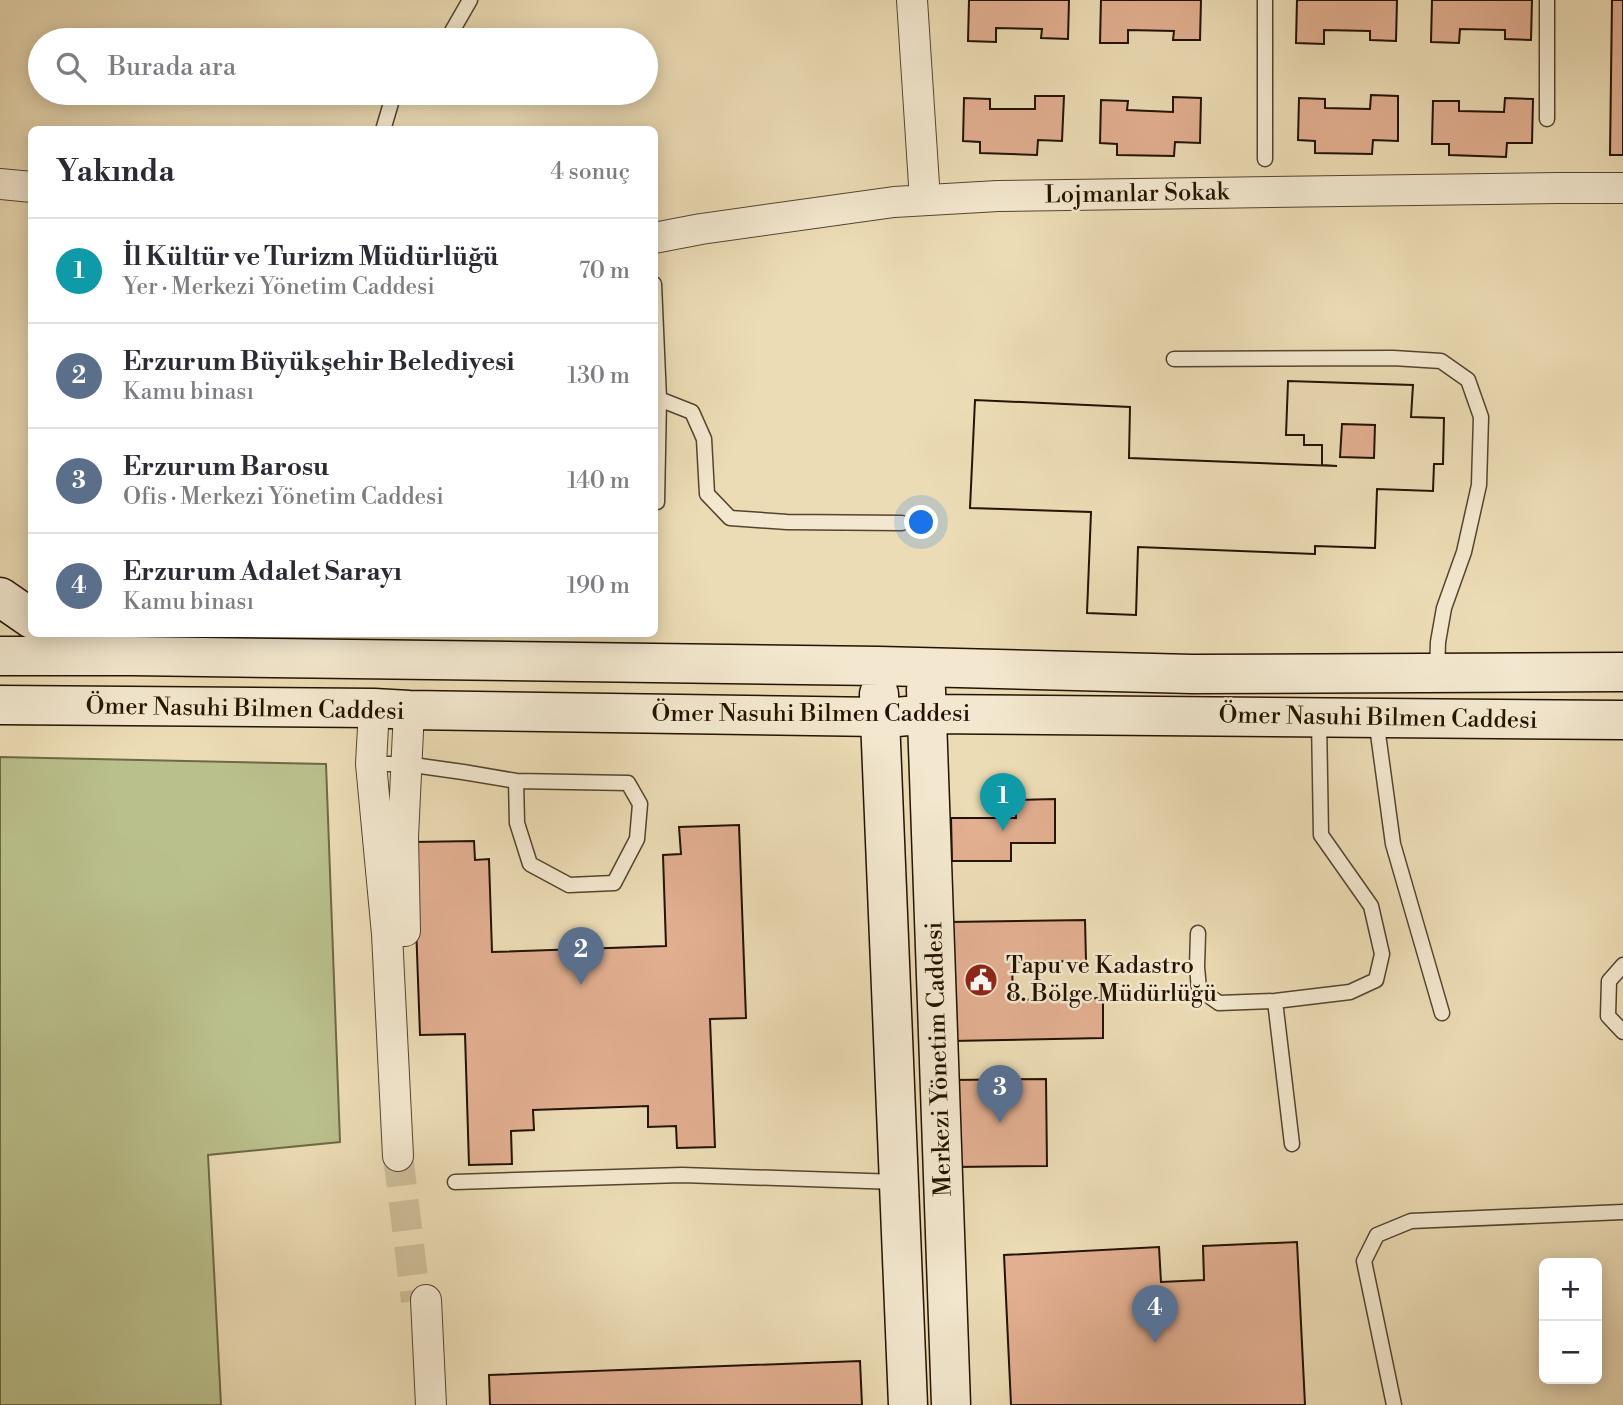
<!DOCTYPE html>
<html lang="tr">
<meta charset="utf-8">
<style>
body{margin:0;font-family:"Libre Bodoni",serif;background:#f7f7f7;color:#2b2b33}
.controls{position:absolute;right:21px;bottom:21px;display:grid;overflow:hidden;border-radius:10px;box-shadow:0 4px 18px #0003}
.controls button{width:63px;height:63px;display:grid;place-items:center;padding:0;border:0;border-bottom:2px solid #e1e1e2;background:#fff;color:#2b2b33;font:35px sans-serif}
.you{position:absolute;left:922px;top:523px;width:24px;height:24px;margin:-18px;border:5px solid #fff;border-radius:50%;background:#1a73e8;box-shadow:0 0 0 10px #1a73e833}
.badge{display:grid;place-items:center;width:46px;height:46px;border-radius:50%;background:#7c3aed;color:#fff;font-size:23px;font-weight:700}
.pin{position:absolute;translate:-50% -58px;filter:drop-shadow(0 2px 4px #0008)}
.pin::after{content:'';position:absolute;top:37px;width:24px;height:21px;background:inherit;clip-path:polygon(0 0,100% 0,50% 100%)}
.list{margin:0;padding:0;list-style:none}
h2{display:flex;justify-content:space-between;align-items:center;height:91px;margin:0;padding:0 28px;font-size:30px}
h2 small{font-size:23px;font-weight:400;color:#7c7c81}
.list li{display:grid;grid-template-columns:46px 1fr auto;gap:21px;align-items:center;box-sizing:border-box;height:105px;padding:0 28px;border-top:2px solid #e1e1e2}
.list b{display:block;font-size:26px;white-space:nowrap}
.list p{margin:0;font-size:23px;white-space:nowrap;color:#7c7c81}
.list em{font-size:23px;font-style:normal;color:#7c7c81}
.icon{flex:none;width:38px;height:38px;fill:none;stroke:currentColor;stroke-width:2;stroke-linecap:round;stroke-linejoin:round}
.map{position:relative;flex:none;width:1623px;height:1405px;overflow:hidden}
.search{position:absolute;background:#fff;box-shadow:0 4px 18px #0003;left:28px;top:28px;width:630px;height:77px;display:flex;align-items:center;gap:18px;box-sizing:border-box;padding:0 24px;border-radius:38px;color:#7c7c81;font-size:26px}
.panel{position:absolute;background:#fff;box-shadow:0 4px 18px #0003;left:28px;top:126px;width:630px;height:511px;border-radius:10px}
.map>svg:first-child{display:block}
</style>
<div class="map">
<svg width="1623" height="1405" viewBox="0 0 1623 1405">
<rect width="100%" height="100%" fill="#ecdcb5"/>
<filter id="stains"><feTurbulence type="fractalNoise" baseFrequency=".00286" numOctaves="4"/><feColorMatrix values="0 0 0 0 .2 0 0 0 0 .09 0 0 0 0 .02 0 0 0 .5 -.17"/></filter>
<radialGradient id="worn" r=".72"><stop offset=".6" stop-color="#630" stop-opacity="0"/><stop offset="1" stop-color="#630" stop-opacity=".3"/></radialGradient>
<!-- green -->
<path fill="#bac08c" stroke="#6e6946" stroke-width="2" d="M0,757l326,7 14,378 -132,13 13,250h-221z"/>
<!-- building -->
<path fill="#e2af91" stroke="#231200" stroke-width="2" fill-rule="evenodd" d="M969,0h100l-1,39 -27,-1 1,-9 -46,-1v14l-28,-1z
M1101,0h100l-1,40h-27l1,-9 -46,-1v13h-28z
M1297,0h100l-1,41 -26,-1v-9l-46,-1v14l-28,-1z
M1432,0h100l-1,40 -26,-1v-9l-45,-1 -1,14 -28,-1z
M1612,0h11v155h-13z
M1371,95l27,1v45l-25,-1 -1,14 -57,-1v-12l-17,-1 1,-42 26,1v9l45,1z
M1035,96h29l-2,45 -24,-1 -1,15 -57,-2v-11l-17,-1 1,-43 26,1v10h45z
M1173,97l28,1 -1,45 -25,-1 -1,14 -57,-1v-11l-17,-1 1,-43 27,1 -1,9 46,2z
M1505,98l28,1 -1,44h-25l-1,14 -57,-2v-11h-17l1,-43h26v10l45,1z
M1288,381l125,4 -2,32 33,1 -1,46h-9l-1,27 -56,-2 -2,59 -60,-2v8l-177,-7 -2,68 -49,-2 4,-101 -121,-4 5,-108 155,7 -1,51 208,8 -15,-1v-20h-18v-10h-18zM1342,424l33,1 -1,33 -34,-1z
M1288,381l125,4 -2,32 33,1 -1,46h-9l-1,27 -56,-2 -2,59 -60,-2v8l-177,-7 -2,68 -49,-2 4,-101 -121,-4 5,-108 155,7 -1,51 208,8 -15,-1v-20h-18v-10h-18z
M1055,799v44h-44v18h-59l-1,-43h65l-1,-18z
M739,825l7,193 -36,1 5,128 -38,1 -1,-22 -28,1v-21l-115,4 1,20 -23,1 1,33 -43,1 -4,-131 -45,1 -7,-193 61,-1 1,19 14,-1 3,93 174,-6 -3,-91 18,-1 -2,-27z
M1085,920l1,41 -74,1 1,38 90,-2v40l-152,3 -2,-119z
M1046,1079l1,87 -92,1 -2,-87z
M1297,1242l8,163h-294l-7,-150 155,-8 2,35 43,-2 -1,-34z
M860,1361l2,44h-372l-1,-30z"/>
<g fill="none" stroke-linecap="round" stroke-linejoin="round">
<!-- street-tunnel -->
<path stroke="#cebe9a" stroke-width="30" stroke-dasharray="30 15" stroke-linecap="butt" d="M398,1156l18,145"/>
<defs>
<path id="lane" d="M1265,0v159
M1547,0v119
M447,40l23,-40
M383,130l11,-37
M654,284l5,115 -2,103
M1174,359l219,-1 48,3 27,19 13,37 -2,68 -15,67 -20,56 -6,34 -1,29
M659,399l33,13 12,27 3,55 23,24 57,4 115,1
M1376,719l17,125 49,169
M371,764h35l57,8 53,9 112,2 12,21 -3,35 -23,44 -45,2 -39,-21 -13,-41 -1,-42
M1198,933l-1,34 2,22 20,14 56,-2 75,-9 26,-12 6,-26 -11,-48 -50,-71 -2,-116
M1623,965l-14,16 -1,35 15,16
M1275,1001l17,143
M455,1182l227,-7 216,7
M1394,1405l-30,-144 13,-26 34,-14 212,-9"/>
<path id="street" d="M912,0l13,200
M0,184l32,3
M654,238l47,-9 193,-27 104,-6 560,-8h65
M374,708l-3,56 16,170 11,222
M405,931l-2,-94 6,-127
M426,1300l5,105"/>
<path id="secondary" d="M0,597l32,22
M0,656h132l747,10 313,8 431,-2
M926,690l25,715
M879,694l29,711
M0,705l374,3 35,2 470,7h18l30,-3 696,6"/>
</defs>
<!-- lane casing -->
<use href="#lane" stroke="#55442d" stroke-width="17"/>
<!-- street casing -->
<use href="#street" stroke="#55442d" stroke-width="32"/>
<!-- secondary casing -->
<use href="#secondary" stroke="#231200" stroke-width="41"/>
<!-- lane -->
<use href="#lane" stroke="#f3e8cf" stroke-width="14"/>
<!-- street -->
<use href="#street" stroke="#f3e8cf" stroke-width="30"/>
<!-- secondary -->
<use href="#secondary" stroke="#f3e8cf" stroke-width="38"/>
</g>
<!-- icons -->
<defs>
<symbol id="civic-disc" viewBox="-11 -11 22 22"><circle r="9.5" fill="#8f2418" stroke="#f3e8cf"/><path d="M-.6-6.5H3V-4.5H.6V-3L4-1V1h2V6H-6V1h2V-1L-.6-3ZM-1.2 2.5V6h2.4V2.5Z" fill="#fff"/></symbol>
</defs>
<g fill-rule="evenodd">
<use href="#civic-disc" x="962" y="961" width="38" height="38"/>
</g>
<g text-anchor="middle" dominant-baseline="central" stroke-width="5" stroke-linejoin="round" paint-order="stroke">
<!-- street labels -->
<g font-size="24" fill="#231200" stroke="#f3e8cf">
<text transform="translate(1137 194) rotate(-1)">Lojmanlar Sokak</text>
<text transform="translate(245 709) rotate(1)">Ömer Nasuhi Bilmen Caddesi</text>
<text x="811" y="714">Ömer Nasuhi Bilmen Caddesi</text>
<text transform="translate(1378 718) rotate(1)">Ömer Nasuhi Bilmen Caddesi</text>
<text transform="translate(939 1059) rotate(-92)">Merkezi Yönetim Caddesi</text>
</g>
<!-- poi labels -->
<g font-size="24" fill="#231200" stroke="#f3e8cf" text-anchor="start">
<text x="1006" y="966">Tapu ve Kadastro<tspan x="1006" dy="28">8. Bölge Müdürlüğü</tspan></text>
</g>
</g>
<rect width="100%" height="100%" filter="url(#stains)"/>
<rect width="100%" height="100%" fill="url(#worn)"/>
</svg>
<div class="controls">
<button>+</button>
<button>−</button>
</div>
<div class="you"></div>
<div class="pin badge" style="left:1003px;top:831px;background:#0f9aa8">1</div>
<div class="pin badge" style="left:581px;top:985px;background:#5c6f8a">2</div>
<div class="pin badge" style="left:1000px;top:1123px;background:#5c6f8a">3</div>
<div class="pin badge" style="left:1155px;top:1343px;background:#5c6f8a">4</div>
<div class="search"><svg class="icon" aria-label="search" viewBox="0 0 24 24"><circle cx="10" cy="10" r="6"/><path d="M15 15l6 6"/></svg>Burada ara</div>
<section class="panel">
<h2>Yakında<small>4 sonuç</small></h2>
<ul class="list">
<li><span class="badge" style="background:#0f9aa8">1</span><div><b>İl Kültür ve Turizm Müdürlüğü</b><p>Yer · Merkezi Yönetim Caddesi</p></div><em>70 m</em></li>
<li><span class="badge" style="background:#5c6f8a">2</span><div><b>Erzurum Büyükşehir Belediyesi</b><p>Kamu binası</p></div><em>130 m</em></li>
<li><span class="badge" style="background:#5c6f8a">3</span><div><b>Erzurum Barosu</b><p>Ofis · Merkezi Yönetim Caddesi</p></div><em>140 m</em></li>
<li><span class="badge" style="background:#5c6f8a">4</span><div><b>Erzurum Adalet Sarayı</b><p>Kamu binası</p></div><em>190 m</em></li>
</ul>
</section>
</div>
